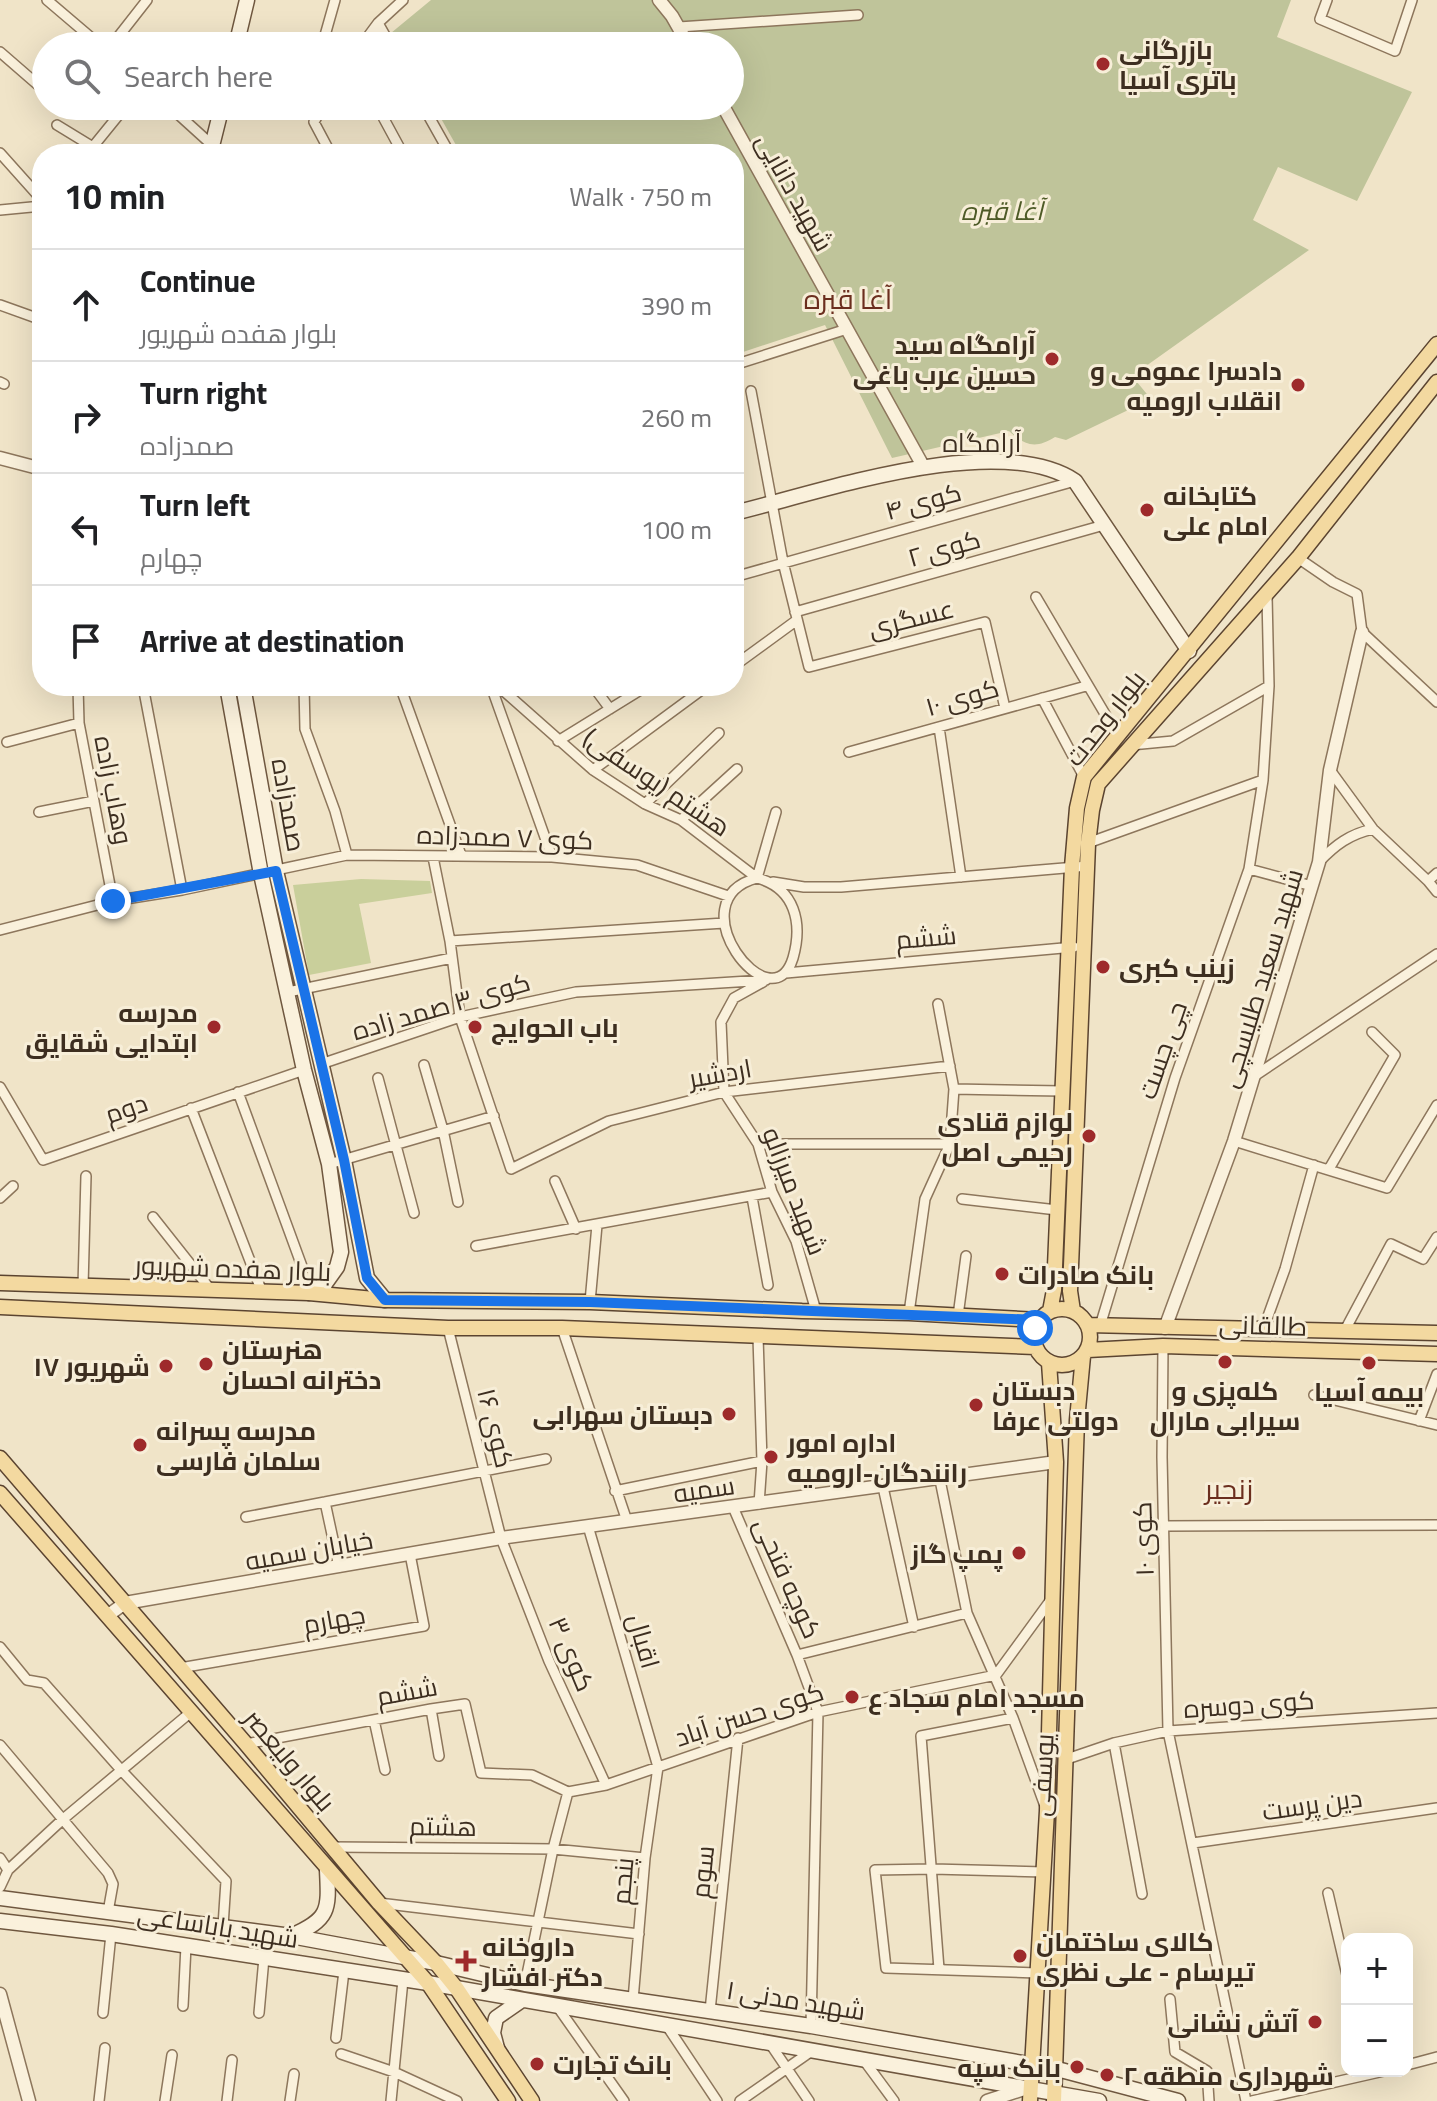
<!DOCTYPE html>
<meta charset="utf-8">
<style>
body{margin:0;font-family:Georgia,Cairo,serif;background:#f6f6f6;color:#202124}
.controls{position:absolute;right:24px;bottom:24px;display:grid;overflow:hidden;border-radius:16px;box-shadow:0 8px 32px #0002}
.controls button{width:72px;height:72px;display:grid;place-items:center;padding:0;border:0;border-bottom:2px solid #e0e0e0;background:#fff;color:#202124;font:40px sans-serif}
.stop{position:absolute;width:24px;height:24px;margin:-18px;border:6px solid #1a73e8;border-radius:50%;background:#fff}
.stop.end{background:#1a73e8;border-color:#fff;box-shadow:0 2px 8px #0008}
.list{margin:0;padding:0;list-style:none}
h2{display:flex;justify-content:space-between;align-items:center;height:104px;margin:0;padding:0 32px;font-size:34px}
h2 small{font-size:26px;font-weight:400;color:#757577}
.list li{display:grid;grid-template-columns:52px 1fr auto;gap:24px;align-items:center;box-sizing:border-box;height:112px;padding:0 32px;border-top:2px solid #e0e0e0}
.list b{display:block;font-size:30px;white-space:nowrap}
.list p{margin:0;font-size:26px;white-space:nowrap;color:#757577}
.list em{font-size:26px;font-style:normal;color:#757577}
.icon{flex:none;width:44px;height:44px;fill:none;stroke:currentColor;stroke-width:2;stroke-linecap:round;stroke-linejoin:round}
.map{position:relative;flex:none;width:1437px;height:2101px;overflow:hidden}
.search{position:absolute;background:#fff;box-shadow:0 8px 32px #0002;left:32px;top:32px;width:712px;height:88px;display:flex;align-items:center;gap:20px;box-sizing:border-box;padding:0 28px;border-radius:44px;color:#757577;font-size:30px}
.panel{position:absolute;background:#fff;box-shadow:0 8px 32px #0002;left:32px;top:144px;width:712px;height:552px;border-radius:32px}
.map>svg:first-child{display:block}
</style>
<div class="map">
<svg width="1437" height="2101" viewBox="0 0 1437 2101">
<rect width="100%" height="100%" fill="#f0e4c8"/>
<!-- green -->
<path fill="#c9cf9b" d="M361,879l69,2 2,12 -73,11 12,59 -62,12 -16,-90z"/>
<!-- cemetery -->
<path fill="#bfc49a" d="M431,0h860l-14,37 135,55 -55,109 -79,-34 -25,53 56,30 -177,126 19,23 -85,41 -11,-3c-19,12 -30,9 -46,-6l-117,27 -67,-133 -91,30v-201h-273l-27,-48h296v-60h-331l-8,-13z"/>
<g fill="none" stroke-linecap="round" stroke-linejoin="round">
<defs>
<path id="minor" d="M47,0l54,46
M1327,0l-7,19 75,32 17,-51
M378,23l13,23
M679,27l179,-12
M111,46l36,-46
M322,46l13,-46
M361,46l17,-23 25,-23
M0,52l38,33
M169,106l43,39
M323,106l-9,16 17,32
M377,106l26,48
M423,106l27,48
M57,125l36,22
M0,153l42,47
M87,154l39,-48
M0,210l42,-4
M0,305l42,15
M734,365l113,-36
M0,382l4,2
M751,391l32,171 26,105 176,-45 20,86
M1298,558l35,24 24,12 5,38 75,70
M734,577l341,-96
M1036,597l82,139
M795,612l309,-87
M734,666l63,-46
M78,686l1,37 34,178
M143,686l39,204
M304,686l1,43 30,82 12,44
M400,686l61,169
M491,686l61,171
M498,686l95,84 52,34 36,16 76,58 19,-66
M593,686l17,23
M1042,698l42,79
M939,727l22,150
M558,741l89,-55
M7,742l72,-19
M1131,745l42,-4 96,-55
M849,752l237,-66
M593,770l114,-84
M1330,770l43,59 55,52 9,-8
M645,804l74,-71
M39,812l55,-11
M681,820l56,-51
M1085,844l178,-64
M433,857l17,84 10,76 51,152 98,-48 115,-29 226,-26
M1319,862c16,-17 31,-28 54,-33
M1249,869l63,17
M757,878c38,10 46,45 36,80 -21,69 -119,-58 -36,-80z
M1428,881l9,11
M773,882l31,5h37l247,-21
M0,930l113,-29 69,-11 165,-35 205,2 85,8 91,31
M450,941l274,-18
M786,973l288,-26
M763,982l-29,16 -13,24 3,70 34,52 14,48 24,49 20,70
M288,992l164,-34
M321,1064l139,-47 116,-25 190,-12
M424,1065l19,65 15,72
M1256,1075l181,-121
M378,1078l36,135
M0,1087l43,73 261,-90
M954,1089l108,2
M238,1092l65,177
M191,1108l71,184
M1234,1141l153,47 50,-83
M758,1144h192
M329,1164l165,-48
M1329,1169l66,-114 -23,-23
M555,1181l21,48
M752,1197l16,88
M0,1198l13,-12
M962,1199l95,11
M153,1217l57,72
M476,1246l296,-54
M83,1286l3,-110
M590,1302l7,-77
M909,1313l16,-114 25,-55 4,-55 -16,-85
M958,1316l8,-60
M1100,1326l75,-248 74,-209 14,-89 6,-94 -2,-90
M448,1328l53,210 48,123 57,124
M562,1328l65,193
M1263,1330l22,-61 29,-104
M1345,1330l46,-86 32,15 14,-22
M758,1337l4,124 -3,43
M1163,1346l-1,111 6,274 78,370
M1314,1395l123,30
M1419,1421l18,-47
M940,1480l27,133 46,105 32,88
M883,1487l31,140
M615,1491l147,-30
M733,1507l64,148 21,57 -7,314
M246,1517l79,-15
M588,1526l70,241 -13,91 -12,142
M1164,1526l273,-1
M339,1567l-14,-65 221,-43
M0,1647l27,33 17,3 78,88 104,110 -3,45
M797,1655l170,-42
M180,1668l244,-42 -14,-72
M431,1709l8,47
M374,1720l11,50
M1114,1743l28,151
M246,1744l185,-35 34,-5 16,69 51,2 36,17
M0,1745l108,128 5,11 -5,28
M1067,1759l47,-16 54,-12 269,-18
M568,1792l38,-7 212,-73 178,-37 54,-74
M1193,1843l244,-35
M332,1847l221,2 92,9
M0,1858l8,12
M0,1887l8,-17 54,-50 129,-108
M1328,1893l19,82
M379,1903l260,31
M939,1969l-18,-233 92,-18
M1037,1973l-151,-5 -11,-98 58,-1 111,3
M525,1984l28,-135 15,-57
M1170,1999l5,53 32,19 2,30
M183,2006l3,-60
M557,2006l67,95
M710,2011l28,-273
M103,2013l8,-79
M259,2013l5,-55
M667,2026l50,75
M336,2038l8,-67
M771,2045l38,56
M341,2054l53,18 63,29
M863,2059l31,42
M1407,2065l30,-8
M99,2101l6,-53
M165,2101l7,-46
M227,2101l5,-41
M290,2101l4,-27
M391,2101l12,-121
M740,2101l73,-51
M1252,2101l132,-30"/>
<path id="tertiary" d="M659,0l13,16 17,30
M723,106l200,360
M0,458l42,11
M1165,1328l69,-187 85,-279 11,-92 32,-138
M107,1616l18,-13 376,-65 555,-76
M0,1994l29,107
M987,2101l40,-13"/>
<path id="secondary" d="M236,46l11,-46
M210,154l12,-48
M734,513c87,-21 263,-83 341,-32l114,170
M227,686l34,188 43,196 25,94 12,88 -4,15 -10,14 -18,12
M243,686l33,185 68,289 23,118 18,22
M0,1898l291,38 145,27 89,21 286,42 246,43 121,32
M0,1921l111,13 317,49 671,118
M291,1936c39,-17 38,-26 36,-66
M497,2048l-4,-15 3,-15 26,-18"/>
<path id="primary" d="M0,1283l309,10 76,7 205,2 212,9 107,2 130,7
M0,1307l448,21h114l473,19
M1034 1337a28 28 0 1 1 56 0a28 28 0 1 1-56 0Z
M1050,1311l4,-21 18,-423 5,-59 7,-31 353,-433
M1073,1311l-3,-20 18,-447 4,-34 6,-26 200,-226 139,-176
M1088,1325l349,8
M1088,1350l75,-4 274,8
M0,1458l246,286 133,159 57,60 21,26 75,112
M0,1493l428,490 80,118
M1030,2101l17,-290 9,-349 -7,-99
M1054,2101l23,-681 6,-64"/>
</defs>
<!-- minor casing -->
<use href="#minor" stroke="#8d765c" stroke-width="12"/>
<!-- tertiary casing -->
<use href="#tertiary" stroke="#8d765c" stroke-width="15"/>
<!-- secondary casing -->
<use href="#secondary" stroke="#6f573f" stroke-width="17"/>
<!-- primary casing -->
<use href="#primary" stroke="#5b4430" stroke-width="17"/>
<!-- minor -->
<use href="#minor" stroke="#faf1dc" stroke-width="9"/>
<!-- tertiary -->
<use href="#tertiary" stroke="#faf1dc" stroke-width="12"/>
<!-- secondary -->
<use href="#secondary" stroke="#faf1dc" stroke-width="14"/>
<!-- primary -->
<use href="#primary" stroke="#f3d9a0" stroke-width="14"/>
</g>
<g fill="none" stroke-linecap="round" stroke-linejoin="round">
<!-- route -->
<path stroke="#1a73e8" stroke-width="10" d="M113,901l163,-30 68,289 23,118 18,22 205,2 449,18 -4,8"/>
</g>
<!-- markers -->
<g fill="#9e2a2b" stroke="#f7eed8" stroke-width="3">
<circle cx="1103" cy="64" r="8"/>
<circle cx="1052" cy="359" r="8"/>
<circle cx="1298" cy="385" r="8"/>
<circle cx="1147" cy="510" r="8"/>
<circle cx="1103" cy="967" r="8"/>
<circle cx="214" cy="1027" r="8"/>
<circle cx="475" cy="1027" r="8"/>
<circle cx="1089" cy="1136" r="8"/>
<circle cx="1002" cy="1274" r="8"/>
<circle cx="1225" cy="1362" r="8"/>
<circle cx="1369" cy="1363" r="8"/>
<circle cx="206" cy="1364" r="8"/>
<circle cx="166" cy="1366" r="8"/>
<circle cx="976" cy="1405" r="8"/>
<circle cx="729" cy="1414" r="8"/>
<circle cx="140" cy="1445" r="8"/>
<circle cx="771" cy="1457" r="8"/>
<circle cx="1019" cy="1553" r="8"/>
<circle cx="852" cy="1697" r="8"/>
<circle cx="1020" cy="1956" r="8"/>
<path d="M462 1949h8v8h8v8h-8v8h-8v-8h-8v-8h8z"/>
<circle cx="1315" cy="2022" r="8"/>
<circle cx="537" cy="2064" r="8"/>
<circle cx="1077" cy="2067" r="8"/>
<circle cx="1107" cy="2075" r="8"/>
</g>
<g text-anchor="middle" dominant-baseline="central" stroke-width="6" stroke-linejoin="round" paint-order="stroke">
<!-- poi labels -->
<g font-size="26" font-weight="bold" fill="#3d2e20" stroke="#f7eed8" text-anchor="start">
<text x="1119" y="49">بازرگانی<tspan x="1119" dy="30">باتری آسیا</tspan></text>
<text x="1036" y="344" text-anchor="end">آرامگاه سید<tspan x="1036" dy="30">حسین عرب باغی</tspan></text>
<text x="1282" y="370" text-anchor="end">دادسرا عمومی و<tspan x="1282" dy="30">انقلاب ارومیه</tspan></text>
<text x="1163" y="495">کتابخانه<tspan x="1163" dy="30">امام علی</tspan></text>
<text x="1119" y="967">زینب کبری</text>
<text x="198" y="1012" text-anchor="end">مدرسه<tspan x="198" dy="30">ابتدایی شقایق</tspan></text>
<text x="491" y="1027">باب الحوایج</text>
<text x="1073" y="1121" text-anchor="end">لوازم قنادی<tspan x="1073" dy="30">رحیمی اصل</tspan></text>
<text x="1018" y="1274">بانک صادرات</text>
<text x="222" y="1349">هنرستان<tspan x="222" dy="30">دخترانه احسان</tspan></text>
<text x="150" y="1366" text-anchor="end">۱۷ شهریور</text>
<text x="992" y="1390">دبستان<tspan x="992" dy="30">دولتی عرفا</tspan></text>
<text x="1225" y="1390" text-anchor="middle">کله‌پزی و<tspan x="1225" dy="30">سیرابی مارال</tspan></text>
<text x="1369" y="1391" text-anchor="middle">بیمه آسیا</text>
<text x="713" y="1414" text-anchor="end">دبستان سهرابی</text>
<text x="156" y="1430">مدرسه پسرانه<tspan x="156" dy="30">سلمان فارسی</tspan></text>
<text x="787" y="1442">اداره امور<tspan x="787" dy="30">رانندگان-ارومیه</tspan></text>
<text x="1003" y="1553" text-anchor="end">پمپ گاز</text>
<text x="868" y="1697">مسجد امام سجاد ع</text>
<text x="1036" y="1941">کالای ساختمان<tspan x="1036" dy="30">تیرسام - علی نظری</tspan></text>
<text x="482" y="1946">داروخانه<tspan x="482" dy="30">دکتر افشار</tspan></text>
<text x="1299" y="2022" text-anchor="end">آتش نشانی</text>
<text x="553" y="2064">بانک تجارت</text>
<text x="1061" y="2067" text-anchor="end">بانک سپه</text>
<text x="1123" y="2075">شهرداری منطقه ۲</text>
</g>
<!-- street labels -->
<g font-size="26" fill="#3d2e20" stroke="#f7eed8">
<text transform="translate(795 192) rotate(61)">شهید دانایی</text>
<text x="982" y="442">آرامگاه</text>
<text transform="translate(923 501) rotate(-15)">کوی ۴</text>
<text transform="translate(944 548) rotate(-16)">کوی ۲</text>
<text transform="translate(911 618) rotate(-14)">عسگری</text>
<text transform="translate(962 697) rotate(-16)">کوی ۱۰</text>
<text transform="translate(1105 718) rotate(-52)">بلوار وحدت</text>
<text transform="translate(657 782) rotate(34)">هشتم (یوسفی)</text>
<text transform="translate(114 790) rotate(79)">وهاب زاده</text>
<text transform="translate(289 805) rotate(80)">صمدزاده</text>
<text transform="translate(505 837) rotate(2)">کوی ۷ صمدزاده</text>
<text transform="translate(926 937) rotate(-5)">ششم</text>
<text transform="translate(1261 978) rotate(-73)">شهید سعید طلیسچی</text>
<text transform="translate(441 1006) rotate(-16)">کوی ۳ صمد زاده</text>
<text transform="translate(1162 1050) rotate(-71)">چی چست</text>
<text transform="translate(720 1073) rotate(-10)">اردشیر</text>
<text transform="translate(126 1108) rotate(-19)">دوم</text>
<text transform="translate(795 1191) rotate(69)">شهید میرزالو</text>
<text transform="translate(233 1268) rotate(2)">بلوار هفده شهریور</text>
<text transform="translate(1263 1325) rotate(2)">طالقانی</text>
<text transform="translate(496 1428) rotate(76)">کوی ۱۶</text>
<text transform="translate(704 1489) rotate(-8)">سمیه</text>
<text transform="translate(1143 1539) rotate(-92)">کوی ۱۰</text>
<text transform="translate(309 1550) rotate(-10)">خیابان سمیه</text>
<text transform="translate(788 1578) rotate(66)">کوچه فتحی</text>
<text transform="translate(334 1619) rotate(-10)">چهارم</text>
<text transform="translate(644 1641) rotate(74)">اقبال</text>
<text transform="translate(572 1654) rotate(67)">کوی ۳</text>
<text transform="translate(407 1691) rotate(-10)">ششم</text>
<text transform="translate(1249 1704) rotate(-4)">کوی دوسره</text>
<text transform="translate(749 1714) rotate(-18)">کوی حسن آباد</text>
<text transform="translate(290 1760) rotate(50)">بلوار ولیعصر</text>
<text transform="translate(1042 1775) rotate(-87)">یوسفی</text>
<text transform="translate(1312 1804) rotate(-8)">دین پرست</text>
<text transform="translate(443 1826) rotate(1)">هشتم</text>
<text transform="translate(702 1872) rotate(-84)">سوم</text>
<text transform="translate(622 1881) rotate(-85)">پنجم</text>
<text transform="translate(218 1926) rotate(9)">شهید باباساعی</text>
<text transform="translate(796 2000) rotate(9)">شهید مدنی ۱</text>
</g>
<!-- park labels -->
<g font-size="26" font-style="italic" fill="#4d5a26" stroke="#f7eed8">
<text x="1002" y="210">آغا قبره</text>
</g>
<!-- neighbourhood labels -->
<g font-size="28" fill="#6b2e1e" stroke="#f7eed8">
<text x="848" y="299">آغا قبره</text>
<text x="1229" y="1489">زنجیر</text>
</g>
</g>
</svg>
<div class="controls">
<button>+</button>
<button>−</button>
</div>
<div class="stop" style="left:1035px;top:1328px"></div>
<div class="stop end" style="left:113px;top:901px"></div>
<div class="search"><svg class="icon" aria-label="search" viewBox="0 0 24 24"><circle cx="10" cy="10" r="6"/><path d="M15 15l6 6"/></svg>Search here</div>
<section class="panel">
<h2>10 min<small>Walk · 750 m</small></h2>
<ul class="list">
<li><svg class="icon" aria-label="ahead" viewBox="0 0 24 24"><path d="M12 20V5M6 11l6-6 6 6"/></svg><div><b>Continue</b><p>بلوار هفده شهریور</p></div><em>390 m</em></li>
<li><svg class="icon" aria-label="right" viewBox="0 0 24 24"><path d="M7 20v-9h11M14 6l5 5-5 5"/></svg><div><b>Turn right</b><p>صمدزاده</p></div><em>260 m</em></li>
<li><svg class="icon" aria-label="left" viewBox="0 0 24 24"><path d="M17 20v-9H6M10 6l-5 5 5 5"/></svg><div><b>Turn left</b><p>چهارم</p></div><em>100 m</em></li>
<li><svg class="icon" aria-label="arrive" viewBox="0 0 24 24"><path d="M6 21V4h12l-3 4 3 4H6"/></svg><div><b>Arrive at destination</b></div></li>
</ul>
</section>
</div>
